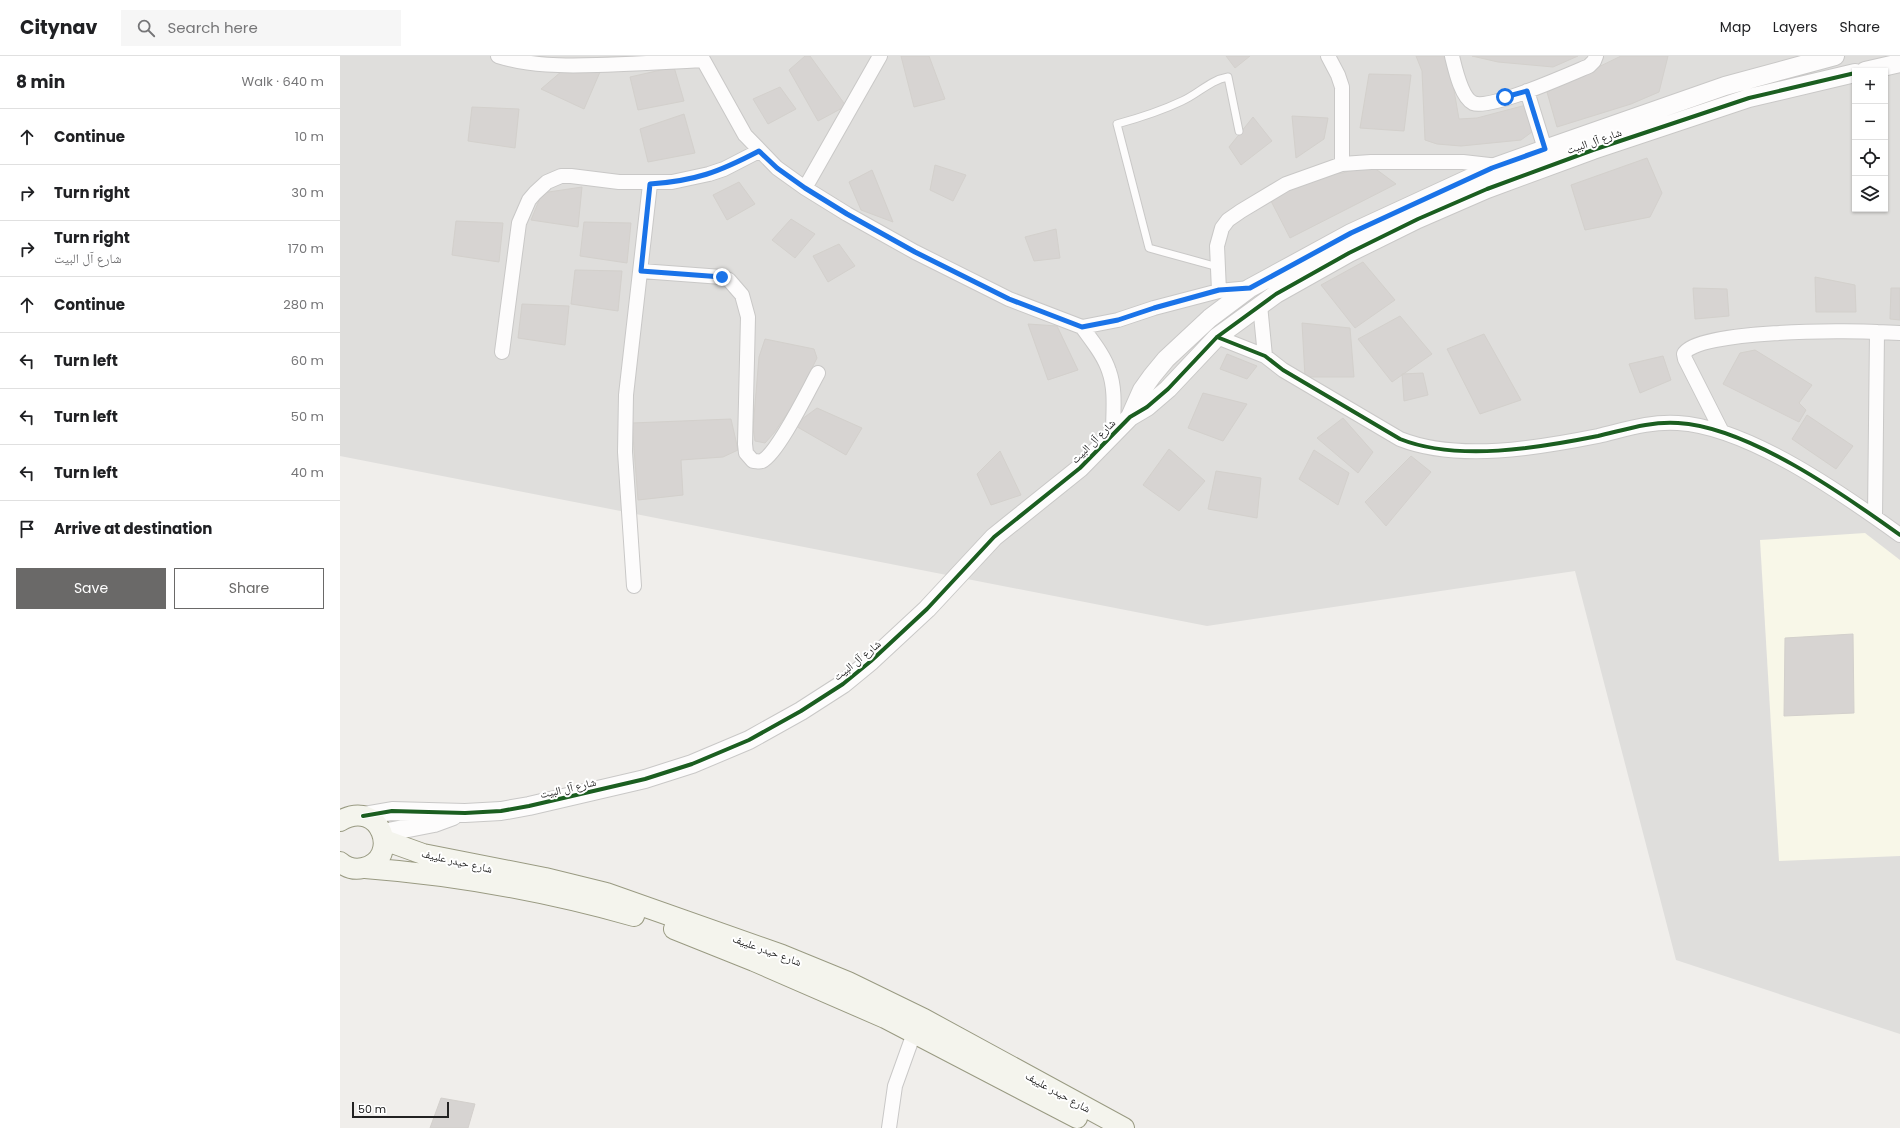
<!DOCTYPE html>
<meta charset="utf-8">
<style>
body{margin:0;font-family:Poppins,"Noto Naskh Arabic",sans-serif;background:#f6f6f6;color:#202124}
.controls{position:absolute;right:12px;top:12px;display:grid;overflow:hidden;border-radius:0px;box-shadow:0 1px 3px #0004}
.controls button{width:36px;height:36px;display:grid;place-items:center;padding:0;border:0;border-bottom:1px solid #e0e0e0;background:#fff;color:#202124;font:20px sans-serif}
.scale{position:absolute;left:12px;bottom:10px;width:97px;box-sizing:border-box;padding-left:4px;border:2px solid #222;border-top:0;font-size:11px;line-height:14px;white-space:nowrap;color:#222;-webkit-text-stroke:3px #fff;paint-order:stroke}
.stop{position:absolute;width:12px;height:12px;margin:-9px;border:3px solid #1a73e8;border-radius:50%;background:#fff}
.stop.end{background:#1a73e8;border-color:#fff;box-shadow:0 1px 4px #0008}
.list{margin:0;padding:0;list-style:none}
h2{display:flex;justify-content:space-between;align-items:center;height:52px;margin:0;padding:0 16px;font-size:17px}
h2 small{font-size:13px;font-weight:400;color:#757577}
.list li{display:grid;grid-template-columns:26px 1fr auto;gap:12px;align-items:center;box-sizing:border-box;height:56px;padding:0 16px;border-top:1px solid #e0e0e0}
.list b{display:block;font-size:15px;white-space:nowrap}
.list p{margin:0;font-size:13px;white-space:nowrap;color:#757577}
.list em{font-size:13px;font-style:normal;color:#757577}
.actions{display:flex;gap:8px;padding:12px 16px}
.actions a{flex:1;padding:9px 0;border:1px solid #6a6968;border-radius:0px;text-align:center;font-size:14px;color:#6a6968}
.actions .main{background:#6a6968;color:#fff}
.icon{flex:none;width:22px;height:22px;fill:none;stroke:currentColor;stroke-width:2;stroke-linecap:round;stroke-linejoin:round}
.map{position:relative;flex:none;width:1560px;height:1072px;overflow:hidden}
header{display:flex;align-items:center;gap:24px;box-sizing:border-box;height:56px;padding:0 20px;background:#fff;border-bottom:1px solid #e0e0e0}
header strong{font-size:19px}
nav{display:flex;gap:22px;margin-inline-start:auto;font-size:14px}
.search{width:280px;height:36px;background:#f6f6f6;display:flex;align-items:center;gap:10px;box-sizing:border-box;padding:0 14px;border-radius:0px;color:#757577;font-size:15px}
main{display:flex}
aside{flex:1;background:#fff}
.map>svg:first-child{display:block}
</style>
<header>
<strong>Citynav</strong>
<div class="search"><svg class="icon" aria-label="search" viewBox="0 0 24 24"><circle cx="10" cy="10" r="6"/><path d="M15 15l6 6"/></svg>Search here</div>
<nav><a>Map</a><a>Layers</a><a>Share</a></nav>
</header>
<main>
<aside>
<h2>8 min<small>Walk · 640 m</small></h2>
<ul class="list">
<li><svg class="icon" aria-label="ahead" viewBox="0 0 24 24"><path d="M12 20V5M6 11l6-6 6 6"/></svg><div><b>Continue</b></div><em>10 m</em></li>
<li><svg class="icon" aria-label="right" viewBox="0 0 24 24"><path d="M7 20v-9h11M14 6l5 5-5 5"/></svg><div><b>Turn right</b></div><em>30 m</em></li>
<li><svg class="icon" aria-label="right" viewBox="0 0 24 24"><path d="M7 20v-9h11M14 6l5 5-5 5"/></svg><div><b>Turn right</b><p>شارع آل البيت</p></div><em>170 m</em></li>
<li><svg class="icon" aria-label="ahead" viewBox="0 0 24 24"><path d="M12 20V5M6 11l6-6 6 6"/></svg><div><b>Continue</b></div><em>280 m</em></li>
<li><svg class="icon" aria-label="left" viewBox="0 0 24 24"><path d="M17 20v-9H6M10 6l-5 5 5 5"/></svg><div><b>Turn left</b></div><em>60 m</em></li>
<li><svg class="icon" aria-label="left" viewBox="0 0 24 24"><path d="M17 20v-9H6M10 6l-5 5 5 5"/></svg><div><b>Turn left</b></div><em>50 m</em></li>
<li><svg class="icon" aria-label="left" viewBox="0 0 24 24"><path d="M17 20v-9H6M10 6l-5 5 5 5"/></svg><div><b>Turn left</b></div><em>40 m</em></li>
<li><svg class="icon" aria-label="arrive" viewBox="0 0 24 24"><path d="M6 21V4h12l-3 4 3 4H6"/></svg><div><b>Arrive at destination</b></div></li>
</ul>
<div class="actions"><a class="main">Save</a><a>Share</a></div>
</aside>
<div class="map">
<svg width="1560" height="1072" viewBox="0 0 1560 1072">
<rect width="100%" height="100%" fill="#f0eeeb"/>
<!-- residential -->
<path fill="#dfdedc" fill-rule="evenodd" d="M0,0h1560v978l-224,-74 -101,-389 -368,55 -867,-170zM1515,15h30v138h-30z"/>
<!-- education -->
<path fill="#f8f7e8" d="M1525,477l35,27v296l-121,5 -19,-321z"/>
<!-- building -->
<path fill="#d7d4d2" stroke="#d3d0cc" d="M465,0h5l36,50 -28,15 -29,-51z
M561,0h28l16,43 -31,8z
M886,0h24l-15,12z
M1076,0h32l11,63 18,-1 49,-13 10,24 -15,11 -60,6 -24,-2 -12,-4 -3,-69z
M1132,0h106l-25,11 -55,-5z
M1281,0h47l-9,36 -28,12 -74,23 -10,-35z
M334,11l10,34 -46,9 -8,-33z
M222,15l38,1 -16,37 -43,-20z
M1029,18l42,1 -7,56 -44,-3z
M440,31l16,22 -28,15 -15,-25z
M132,51l47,2 -4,39 -47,-7z
M344,58l11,39 -47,9 -8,-33z
M952,60l36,2 -4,21 -28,19z
M913,61l19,24 -31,24 -12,-18z
M1307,102l15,35 -12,24 -65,13 -14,-45z
M1029,108l27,20 -106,54 -20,-39 48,-25 25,-1z
M595,109l31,10 -13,26 -23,-11z
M532,114l21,52 -32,-12 -12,-28z
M399,126l16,22 -28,16 -14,-25z
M242,131l-4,40 -47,-7 11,-27z
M451,163l24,15 -20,24 -23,-18z
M116,165l47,2 -4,39 -47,-7z
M244,166l47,1 -4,40 -47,-7z
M716,173l4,29 -26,3 -9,-24z
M499,188l16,22 -27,16 -15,-26z
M1023,206l32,38 -40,28 -34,-43z
M235,214l47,1 -4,40 -47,-7z
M1475,221l40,8 1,27h-40z
M1353,232l34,1 2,27 -34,3z
M1551,232h9v32l-10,-1z
M182,248l47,2 -4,39 -47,-7z
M1060,260l32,38 -40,28 -34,-43z
M962,267l48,5 4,49h-49z
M688,268l29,2 21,44 -30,10z
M1144,278l37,66 -41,14 -33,-65z
M425,283l49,10 3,9 -22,44 -21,31 -9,10 -10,-2 -2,-13 6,-71z
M1415,294l57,35 -13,18 7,7 -7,12 -76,-38 17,-31z
M887,298l30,12 -10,13 -27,-10z
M1323,300l8,24 -31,13 -11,-29z
M1083,317l5,22 -24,6 -2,-27z
M863,337l44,11 -24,37 -35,-13z
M477,352l45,20 -16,27 -52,-30z
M1467,359l46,31 -17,23 -44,-30z
M1003,362l30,34 -15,21 -41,-35z
M391,363l7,31 -15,7 -42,3 2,35 -45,5 -6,-77z
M829,393l36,32 -26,30 -36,-26z
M974,394l35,23 -11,32 -39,-26z
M660,395l21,44 -30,10 -14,-31z
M1071,400l20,16 -45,54 -21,-24z
M876,415l45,7 -4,40 -49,-9z
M1513,578l1,79 -70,3 1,-78z
M101,1042l34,6 -7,24h-38z"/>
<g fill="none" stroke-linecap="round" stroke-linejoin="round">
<defs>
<path id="service" d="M878,211l-69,-19 -32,-124c22,-6 44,-13 65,-23 16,-7 28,-21 46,-24l11,54"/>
<path id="minor" d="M158,0c33,10 64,10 99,9 35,-1 71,-3 106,-5
M361,0l44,79 32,33 28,20 42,26 68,38 94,47 73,28 36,-7 36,-12 65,-17 31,-3
M988,0l10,19 4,12v77
M1112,0c3,12 9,41 21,47 17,7 97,-29 116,-37l5,-5 2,-5
M1187,35l18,58
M465,132l75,-132
M301,215l81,6 7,3 13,15 6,22 -3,127 1,9 7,8c4,0 6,1 9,0 16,-8 46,-70 56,-88
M879,235l-2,-45 5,-18 6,-8 13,-9 45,-27 56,-20 29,-2h92l35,4
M920,249l5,51
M742,271c10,14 22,28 27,44 7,19 4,42 4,62
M877,281l48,19 18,14 117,69c58,23 138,9 198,-3 26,-6 52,-15 80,-13 70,4 165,71 222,112
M162,296l17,-129 10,-23 6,-7 12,-11 14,-6h10l48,6h53l37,-8 15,-5 35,-18
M1381,374l-36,-71 -1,-5c11,-24 165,-24 193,-22
M1535,461l2,-185 23,1
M294,530l-9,-134 1,-57 24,-211
M549,1072l6,-42 19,-53"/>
<path id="tertiary" d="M1525,15l35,-8
M790,361l12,-27 10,-14 14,-17 44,-41 40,-30 101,-55 141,-65 53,-19 180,-63 110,-30
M23,760l29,-5 73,2 36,-2 28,-5 116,-27 47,-15 57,-24 52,-29 42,-27 28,-23 56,-52 67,-72 86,-69 50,-51 17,-10 21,-18 49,-52 59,-43 73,-41 69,-34 69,-30 106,-39 156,-52 106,-25
M43,777l51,-10 19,-7"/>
<path id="secondary" d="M0,765c41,-24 62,38 23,47 -8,2 -16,0 -23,-6
M44,784l39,14 122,24 61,15 176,62 66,27 76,37 200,109
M25,812c92,7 180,23 269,48
M334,873l80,32 131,57 192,100"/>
</defs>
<!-- service casing -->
<use href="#service" stroke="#c9c8c7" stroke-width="9"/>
<!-- minor casing -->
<use href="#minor" stroke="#c9c8c7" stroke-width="16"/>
<!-- tertiary casing -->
<use href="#tertiary" stroke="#c9c8c7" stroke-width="20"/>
<!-- secondary casing -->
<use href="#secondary" stroke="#999a82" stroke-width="22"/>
<!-- service -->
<use href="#service" stroke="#fdfcfc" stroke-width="7"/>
<!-- minor -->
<use href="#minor" stroke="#fdfcfc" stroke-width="14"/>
<!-- tertiary -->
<use href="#tertiary" stroke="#fdfcfc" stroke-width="18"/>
<!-- secondary -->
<use href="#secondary" stroke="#f4f4ed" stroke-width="20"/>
<defs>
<path id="cycleway" d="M877,281l48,19 18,14 117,69c58,23 138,9 198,-3 26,-6 52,-15 80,-13 70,4 165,71 222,112
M23,760l29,-5 73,2 36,-2 28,-5 116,-27 47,-15 57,-24 52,-29 42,-27 28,-23 56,-52 67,-72 86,-69 50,-51 17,-10 21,-18 49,-52 59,-43 73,-41 69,-34 69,-30 106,-39 156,-52 106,-25"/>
</defs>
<!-- cycleway casing -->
<use href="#cycleway" stroke="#fff" stroke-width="6"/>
<!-- cycleway -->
<use href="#cycleway" stroke="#1b5e20" stroke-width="4"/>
</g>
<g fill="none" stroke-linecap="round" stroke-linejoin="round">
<!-- route -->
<path stroke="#1a73e8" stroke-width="5" d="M382,221l-81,-6 9,-87c45,-3 69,-12 109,-33l18,17 28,20 42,26 68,38 94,47 73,28 36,-7 36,-12 65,-18 31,-2 101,-55 141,-65 53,-19 -18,-58 -22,6"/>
</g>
<g text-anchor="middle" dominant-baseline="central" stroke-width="4" stroke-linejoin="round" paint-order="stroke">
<!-- street labels -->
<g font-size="11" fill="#222" stroke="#fff">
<text transform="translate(1254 85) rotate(-19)">شارع آل البيت</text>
<text transform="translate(753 385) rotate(-45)">شارع آل البيت</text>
<text transform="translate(517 604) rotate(-39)">شارع آل البيت</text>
<text transform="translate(228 732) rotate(-13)">شارع آل البيت</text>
<text transform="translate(117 805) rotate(13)">شارع حيدر علييف</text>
<text transform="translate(427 894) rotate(20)">شارع حيدر علييف</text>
<text transform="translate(718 1036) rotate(29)">شارع حيدر علييف</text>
</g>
</g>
</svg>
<div class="controls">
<button>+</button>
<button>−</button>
<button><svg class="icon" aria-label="locate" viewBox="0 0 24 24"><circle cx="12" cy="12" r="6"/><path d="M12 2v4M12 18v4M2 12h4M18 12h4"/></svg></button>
<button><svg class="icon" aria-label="layers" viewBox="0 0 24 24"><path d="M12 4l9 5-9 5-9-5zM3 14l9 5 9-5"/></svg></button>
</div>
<div class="scale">50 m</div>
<div class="stop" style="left:1165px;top:41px"></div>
<div class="stop end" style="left:382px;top:221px"></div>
</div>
</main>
